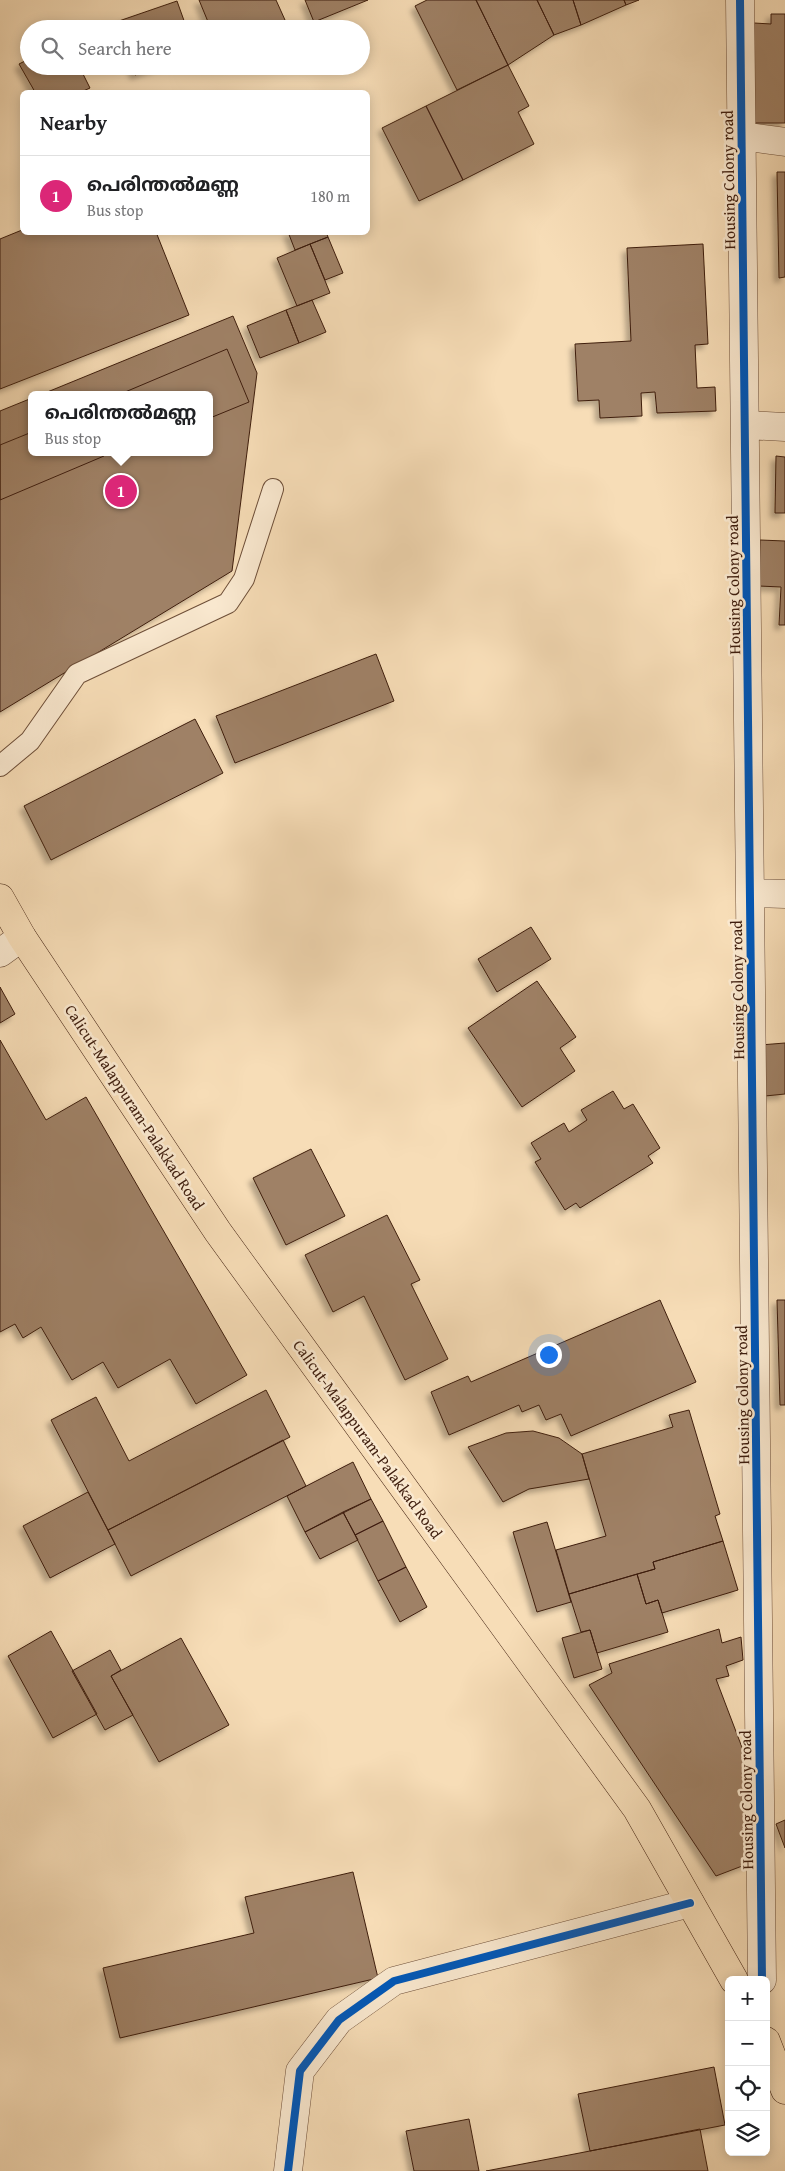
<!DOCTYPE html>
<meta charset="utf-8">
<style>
body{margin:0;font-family:"Gentium Book Plus","Noto Sans Malayalam",serif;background:#f2f2f2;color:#202124}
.controls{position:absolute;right:15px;bottom:15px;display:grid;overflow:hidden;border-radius:8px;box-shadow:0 2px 12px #0003}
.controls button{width:45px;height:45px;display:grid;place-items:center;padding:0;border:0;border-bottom:1px solid #e0e0e0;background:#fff;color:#202124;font:25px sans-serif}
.you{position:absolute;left:548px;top:1354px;width:18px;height:18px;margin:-12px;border:4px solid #fff;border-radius:50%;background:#1a73e8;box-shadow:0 0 0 8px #1a73e833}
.badge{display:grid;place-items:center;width:32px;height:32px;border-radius:50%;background:#db2777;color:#fff;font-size:16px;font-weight:700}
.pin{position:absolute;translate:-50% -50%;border:2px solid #fff;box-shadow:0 1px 5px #0006}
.popup{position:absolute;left:28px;top:391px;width:185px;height:65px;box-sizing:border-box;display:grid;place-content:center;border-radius:8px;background:#fff;filter:drop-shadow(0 1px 4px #0005);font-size:16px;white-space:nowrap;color:#757577}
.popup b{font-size:19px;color:#202124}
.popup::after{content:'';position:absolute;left:50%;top:100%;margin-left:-10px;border:10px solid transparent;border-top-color:#fff}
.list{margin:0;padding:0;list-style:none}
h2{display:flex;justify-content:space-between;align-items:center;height:65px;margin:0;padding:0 20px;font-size:21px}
h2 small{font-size:16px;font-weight:400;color:#757577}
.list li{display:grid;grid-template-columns:32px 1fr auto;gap:15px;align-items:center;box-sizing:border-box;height:80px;padding:0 20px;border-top:1px solid #e0e0e0}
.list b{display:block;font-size:19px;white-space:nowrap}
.list p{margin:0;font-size:16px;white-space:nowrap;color:#757577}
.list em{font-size:16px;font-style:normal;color:#757577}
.icon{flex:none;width:28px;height:28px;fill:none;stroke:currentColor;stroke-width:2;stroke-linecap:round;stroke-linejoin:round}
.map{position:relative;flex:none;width:785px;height:2171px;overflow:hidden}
.search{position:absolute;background:#fff;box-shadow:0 2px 12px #0003;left:20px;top:20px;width:350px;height:55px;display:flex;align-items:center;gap:12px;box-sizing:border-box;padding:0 18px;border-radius:28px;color:#757577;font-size:19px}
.panel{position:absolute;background:#fff;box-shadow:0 2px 12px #0003;left:20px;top:90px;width:350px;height:145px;border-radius:8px}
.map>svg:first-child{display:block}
</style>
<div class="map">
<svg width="785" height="2171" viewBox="0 0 785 2171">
<defs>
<filter id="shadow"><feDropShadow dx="-4.5" dy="4.5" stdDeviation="2.5" flood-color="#0004"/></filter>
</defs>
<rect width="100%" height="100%" fill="#f7ddb7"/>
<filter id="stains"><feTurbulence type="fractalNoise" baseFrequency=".004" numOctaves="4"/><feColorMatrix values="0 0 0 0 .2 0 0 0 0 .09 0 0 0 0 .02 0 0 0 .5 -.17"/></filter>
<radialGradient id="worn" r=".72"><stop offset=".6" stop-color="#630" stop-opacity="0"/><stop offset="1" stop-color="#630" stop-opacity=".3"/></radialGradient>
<!-- building -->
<path fill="#9f8166" stroke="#3f1e0e" filter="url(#shadow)" d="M199,0h77l9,20 -22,9h-52z
M305,0h63l-54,22z
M427,0h49l32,65 -51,25 -42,-84z
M476,0h61l17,35 -46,30z
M537,0h36l8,25 -27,10z
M573,0h51l2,5 -45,20z
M624,0h15l-13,5z
M177,1l10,28h-69l-2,-7z
M771,14h14v109h-32l1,-100 17,1z
M29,59v7h50l11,22 -9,4h-46l-16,-28z
M508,65l21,41 -11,6 16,32 -71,36 -37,-74z
M132,66h30l-27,9z
M426,106l37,74 -44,21 -37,-73z
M777,172h8v105l-6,1z
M22,230v2h134l33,83 -189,74v-150z
M288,232h38l2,5 -33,13z
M328,237l15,36 -18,7 -15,-36z
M310,244l20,49 -33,13 -20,-48z
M703,244l5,100 -13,1 2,43 18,-1 1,24 -59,2 -2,-21 -14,1 1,23 -42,2 -1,-18 -21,1 -3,-57 56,-3 -4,-93z
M312,300l14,32 -27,11 -13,-33z
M286,310l13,33 -39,15 -13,-32z
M233,316l24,57 -25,198 -232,141v-301l32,-13v54h178v-57h-170z
M227,349l22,53 -39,16v-23h-92z
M32,432v20h70l2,4 -104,44v-55z
M776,456l9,1v56h-10z
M760,540l25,1v84h-6l2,-38 -22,-1z
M376,654l18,47 -159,62 -19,-47z
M195,719l28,54 -172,87 -27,-54z
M531,927l20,32 -54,33 -19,-33z
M537,981l39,56 -16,11 15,23 -53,36 -54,-79z
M0,987l15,27 -15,9z
M0,1040l46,80 40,-23 161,278 -51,29 -26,-45 -52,29 -15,-26 -31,18 -31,-53 -18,11 -8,-14 -15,8z
M785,1043v51l-20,2 -5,-51z
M613,1091l11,18 9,-5 27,44 -12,8 5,7 -73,45 -4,-5 -11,7 -30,-48 6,-3 -10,-16 33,-20 5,9 18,-12 -6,-10z
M311,1149l34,67 -59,29 -33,-67z
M387,1215l33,65 -9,4 37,75 -43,21 -41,-84 -31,16 -28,-57z
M660,1300l36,82 -125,54 -10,-22 -15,6 -7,-15 -17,7 -3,-7 -70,30 -18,-43 37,-16 3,6z
M777,1300h8v105h-5z
M266,1390l24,47 -182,93 -57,-110 45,-23 33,64z
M689,1410l31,104 -5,2 8,25 -70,21 2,7 -86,25 -13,-44 50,-14 -24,-82 91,-27 -4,-12z
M533,1431l26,7 23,16 7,25 -60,10 -26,13 -35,-55 38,-14z
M283,1440l23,46 -175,90 -23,-46z
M353,1462l18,37 -66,33 -18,-36z
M88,1492l27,52 -65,34 -27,-52z
M371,1499l12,22 -28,14 -12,-23z
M343,1512l15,28 -38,19 -15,-27z
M383,1521l23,46 -28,14 -23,-46z
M547,1522l24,80 -34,10 -24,-80z
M723,1541l15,49 -76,23 -4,-13 -12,4 -9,-30 18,-5 -2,-7z
M406,1567l21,40 -27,15 -22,-41z
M637,1574l9,30 12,-4 10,32 -71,21 -7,-23 -9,2 -12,-38z
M719,1629l3,14 19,-6 2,23 -17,6 3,10 -13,3 35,92 -1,92 -34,13 -127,-191 23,-12 -3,-9z
M590,1630l12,39 -28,9 -12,-40z
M51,1631l46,83 -44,24 -45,-82z
M181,1638l48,87 -70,37 -48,-86z
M110,1650l11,20 -10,6 22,39 -28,15 -33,-59z
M785,1820v28l-9,-24z
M353,1872l25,106 -258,60 -17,-70 151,-35 -9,-36z
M714,2067l11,58 -135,26 -12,-57z
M469,2119l10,52h-65l-8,-40z
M700,2129l8,42h-222l104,-20z"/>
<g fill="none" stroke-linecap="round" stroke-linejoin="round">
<defs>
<path id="lane" d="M0,766l30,-25 47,-67 151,-71 16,-24 29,-90"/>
<path id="street" d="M740,0l22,1980
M742,136l43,6
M745,425l40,2
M750,893l35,1
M0,953l22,-16
M288,2171l12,-100 39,-51 55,-39 296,-78"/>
<path id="highway" d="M0,898l22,39 196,295 419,577 97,171
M766,2041l19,49"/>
</defs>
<!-- lane casing -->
<use href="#lane" stroke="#6d4e38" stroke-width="22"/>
<!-- street casing -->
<use href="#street" stroke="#6d4e38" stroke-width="29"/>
<!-- highway casing -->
<use href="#highway" stroke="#3f1e0e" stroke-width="29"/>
<!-- lane -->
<use href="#lane" stroke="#fae9d0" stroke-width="20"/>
<!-- street -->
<use href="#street" stroke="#fae9d0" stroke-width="28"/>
<!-- highway -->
<use href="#highway" stroke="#f7ddb7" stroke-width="28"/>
<defs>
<path id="cycleway" d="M740,0l22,1980
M288,2171l12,-100 39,-51 55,-39 296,-78"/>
</defs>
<!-- cycleway casing -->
<use href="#cycleway" stroke="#fae9d0" stroke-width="11"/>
<!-- cycleway -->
<use href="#cycleway" stroke="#0057b8" stroke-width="8"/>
</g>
<g text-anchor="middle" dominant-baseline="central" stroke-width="5" stroke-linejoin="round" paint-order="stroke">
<!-- street labels -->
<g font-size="16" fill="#3f1e0e" stroke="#fae9d0">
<text transform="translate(728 180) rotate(-91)">Housing Colony road</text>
<text transform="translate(733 585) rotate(-91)">Housing Colony road</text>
<text transform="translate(737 990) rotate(-91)">Housing Colony road</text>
<text transform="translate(135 1107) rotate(57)">Calicut-Malappuram-Palakkad Road</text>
<text transform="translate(742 1395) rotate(-91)">Housing Colony road</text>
<text transform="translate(368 1439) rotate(54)">Calicut-Malappuram-Palakkad Road</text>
<text transform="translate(746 1800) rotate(-91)">Housing Colony road</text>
</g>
</g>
<rect width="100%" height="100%" filter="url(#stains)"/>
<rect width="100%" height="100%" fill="url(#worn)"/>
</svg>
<div class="controls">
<button>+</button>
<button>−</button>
<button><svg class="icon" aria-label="locate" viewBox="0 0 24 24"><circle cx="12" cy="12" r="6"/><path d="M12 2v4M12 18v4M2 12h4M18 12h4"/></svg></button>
<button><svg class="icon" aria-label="layers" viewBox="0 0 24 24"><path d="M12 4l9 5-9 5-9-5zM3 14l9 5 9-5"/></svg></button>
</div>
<div class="you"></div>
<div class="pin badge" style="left:121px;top:491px">1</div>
<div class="popup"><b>പെരിന്തൽമണ്ണ</b>Bus stop</div>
<div class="search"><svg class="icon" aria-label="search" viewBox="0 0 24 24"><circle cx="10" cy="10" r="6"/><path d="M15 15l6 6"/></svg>Search here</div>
<section class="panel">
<h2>Nearby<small></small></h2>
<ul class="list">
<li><span class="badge">1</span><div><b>പെരിന്തൽമണ്ണ</b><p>Bus stop</p></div><em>180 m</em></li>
</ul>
</section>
</div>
